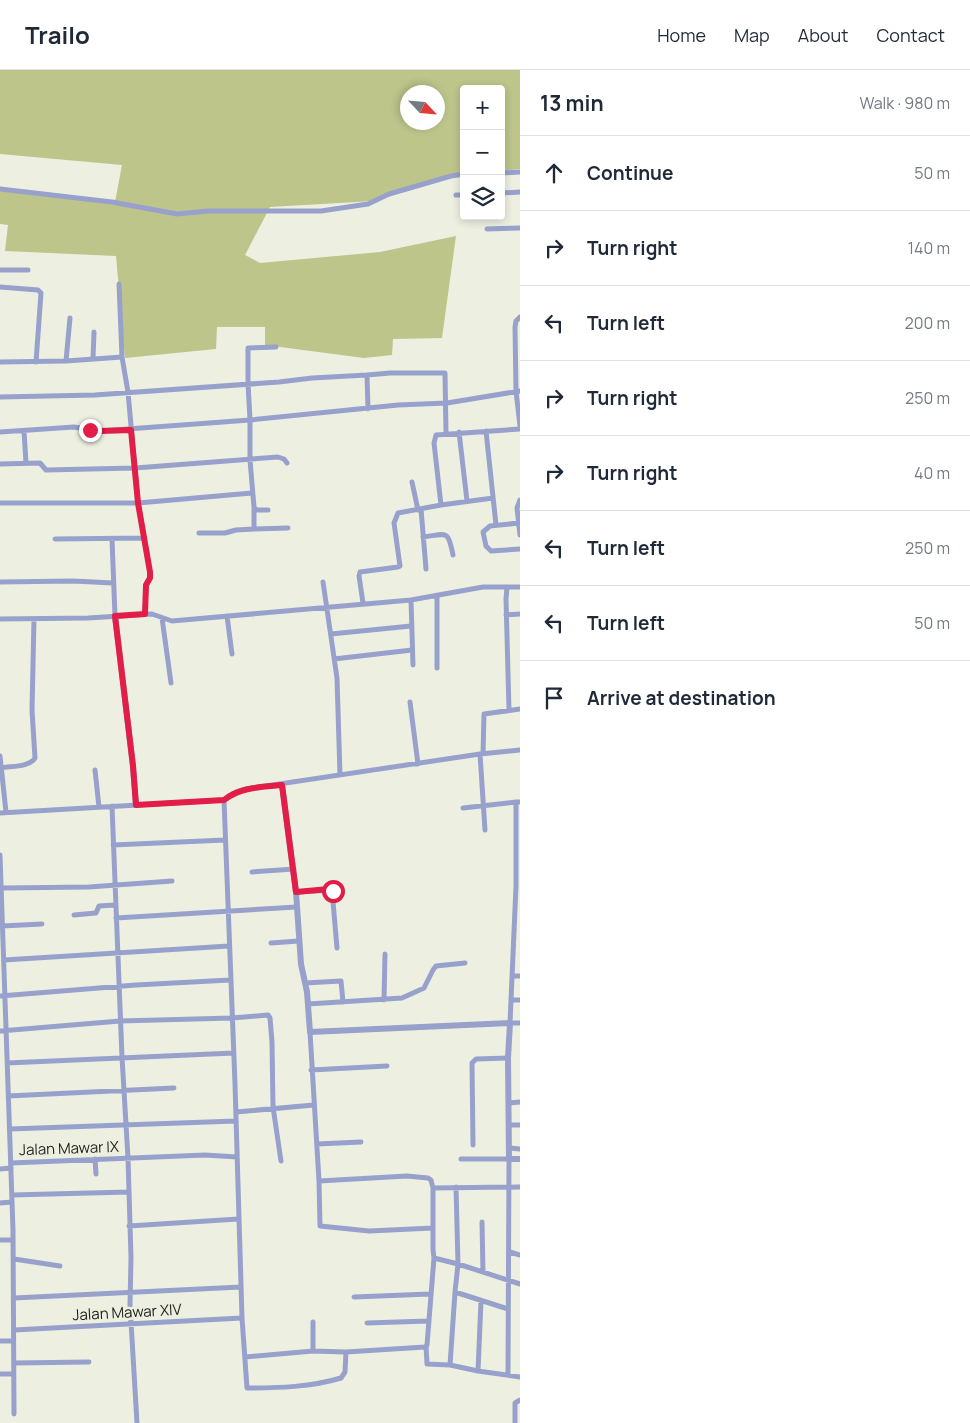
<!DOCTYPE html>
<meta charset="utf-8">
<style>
body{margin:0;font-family:Manrope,sans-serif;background:#f2f2f3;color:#1f2937}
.controls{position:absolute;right:15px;top:15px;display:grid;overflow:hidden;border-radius:5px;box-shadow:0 2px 8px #0003}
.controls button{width:45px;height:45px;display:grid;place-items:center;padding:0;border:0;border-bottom:1px solid #e0e1e3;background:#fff;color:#1f2937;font:25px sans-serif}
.compass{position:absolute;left:400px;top:15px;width:45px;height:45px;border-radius:50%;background:#fff;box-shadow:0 2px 8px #0003;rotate:116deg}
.stop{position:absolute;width:15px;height:15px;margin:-11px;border:4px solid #e11d48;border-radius:50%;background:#fff}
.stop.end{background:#e11d48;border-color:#fff;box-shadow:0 1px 5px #0008}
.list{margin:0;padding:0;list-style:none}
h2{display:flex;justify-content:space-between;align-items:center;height:65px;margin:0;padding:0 20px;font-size:21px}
h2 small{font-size:16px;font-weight:400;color:#747a83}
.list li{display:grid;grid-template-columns:32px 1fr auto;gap:15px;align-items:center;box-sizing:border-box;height:75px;padding:0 20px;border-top:1px solid #e0e1e3}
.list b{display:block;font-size:19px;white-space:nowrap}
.list em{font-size:16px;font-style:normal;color:#747a83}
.icon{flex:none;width:28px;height:28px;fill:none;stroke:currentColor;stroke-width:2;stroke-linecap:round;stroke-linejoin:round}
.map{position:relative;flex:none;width:520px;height:1353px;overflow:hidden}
header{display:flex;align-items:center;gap:30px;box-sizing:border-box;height:70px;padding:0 25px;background:#fff;border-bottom:1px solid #e0e1e3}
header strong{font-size:24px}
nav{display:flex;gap:28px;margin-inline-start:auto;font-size:18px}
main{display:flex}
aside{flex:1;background:#fff}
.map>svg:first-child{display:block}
</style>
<header>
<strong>Trailo</strong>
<nav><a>Home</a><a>Map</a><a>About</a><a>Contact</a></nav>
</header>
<main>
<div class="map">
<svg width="520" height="1353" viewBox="0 0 520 1353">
<rect width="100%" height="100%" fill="#edf0e1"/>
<!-- green -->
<path fill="#bdc58b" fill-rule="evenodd" d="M0,0h520v99l-19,2v-82h-37v85l-90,27 -104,6 -25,48 15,8 120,-11 76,-16 -14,102 -49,1 -1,16 -28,3 -99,-13v-18h-48l-1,22 -91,9 -9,-102 -111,-5 3,-26 -8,-1v-36l115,14 7,-37 -122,-11zM408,22h30v30h-30z"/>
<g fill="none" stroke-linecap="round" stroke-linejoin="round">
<!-- minor -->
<path stroke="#98a1cc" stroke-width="5" d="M501,103l19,-1
M0,119l112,13 65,12 31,-3h113l47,-7 21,-10 62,-18 13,-2
M501,123l19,-1
M456,125h8
M487,159l33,-1
M0,200h28
M119,214l3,73 6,35 10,111 12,69v6l-4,7 -1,29
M0,217l38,3 3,3 -5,69
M520,247l-4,4 -1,6 1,64 4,35
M93,289l1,-27
M66,291l4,-43
M0,292l66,-1 56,-4
M367,305l23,-2h55l1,60
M0,327l95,-2 184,-13 33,-4 55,-3 1,34
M24,361l2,32
M486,361l10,94
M0,362l74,-5 26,4 150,-11 -2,-37v-35l28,-1
M459,362l8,69
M0,394l40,-1 6,7 89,-2 143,-11 6,2 3,4
M412,412l6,28
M520,430l-3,8 3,27
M0,433h138l114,-10
M441,435l-7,-62 2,-8 84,-6
M421,439l5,60
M268,440h-12l-2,-3 -4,-47v-40l148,-15 49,-2 73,-12
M519,453l-29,3 -7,6 3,14 5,5 29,-2
M254,459v-20
M199,463h26l11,-3 18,-1 34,-1
M423,467c24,-3 25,-8 30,18
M55,469l88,-1
M112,469l3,77
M0,512l73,-1 40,2
M323,512l14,96 3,97
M507,517l-1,12 3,111
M411,530l2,65
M363,533l-4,-27 1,-4 38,-5 2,-1 -6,-43 4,-10 43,-8 52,-7
M506,545l14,-1
M227,546l5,38
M162,548l9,65
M0,549l88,-1 64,-4 20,7 239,-21 72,-13h37
M331,564l80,-8
M334,589l78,-9
M437,598v-72
M410,632l8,62
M480,684l5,76
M483,684l1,-40 36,-5
M0,686l6,56
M1,698c10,-2 29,-1 34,-10l-3,-48 2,-91
M95,700l4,37
M224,730l11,284 7,234 5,70c32,0 64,-1 94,-10l4,-6 1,-20
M520,732h-4v84l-6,137h10
M112,736l10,251 6,101 3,100 -1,47 7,118
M463,738l53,-6
M0,743l224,-13 12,-8 10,-3 234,-35 40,-4
M113,775l112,-5
M0,785l13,375 1,184
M252,802l42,-3
M2,818l87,-1 83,-6
M296,822l36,-2 5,58
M74,845l22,-2 3,-7 16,-1
M116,848l181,-11
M2,856l40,-2
M271,873l28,-2
M4,890l225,-14
M512,906h8
M305,913l36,-2 2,21
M0,926l136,-11 94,-5
M384,930l1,-46
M511,930h9
M308,934l94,-6 22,-10 9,-18 3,-4 29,-3
M0,961l120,-10 112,-3 36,-3 2,3 2,24 1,65 8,54
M310,962l9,149 1,45 49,5 64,-3
M7,993l227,-10
M311,1000l76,-4
M8,1026l166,-8
M509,1033l11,-1
M236,1042l78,-7
M509,1055h11
M10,1059l226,-8
M317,1074l44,-2
M473,1075l-1,-82 4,-4 32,-1
M509,1078l11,1
M95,1089l1,15
M461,1089h48l-1,216
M11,1093l194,-8 32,2
M0,1099l11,-1
M319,1111l88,-5 21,2 3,2 2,8v62l1,8
M433,1118l87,-1
M12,1125l117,-3
M0,1133l12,-1
M482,1152l1,50
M129,1156l109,-7
M0,1170h13
M510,1182l10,3
M14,1189l46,7
M455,1222l3,-28 -2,-77
M354,1227l76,-3
M14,1228l227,-11
M481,1231l-3,70 42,6
M367,1253l61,-2
M14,1260l228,-12
M0,1271h13
M426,1276l1,18 23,1 28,6
M313,1281v-29
M245,1287l68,-6 33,1 79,-5 2,-2 7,-87 24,6 62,20
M14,1293l75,-1
M450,1295l5,-73 53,17
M0,1304h13
M515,1353v-20l5,-3"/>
<!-- tertiary -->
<path stroke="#98a1cc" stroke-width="6" d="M115,546l18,150 3,39
M282,715l14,107 5,72 6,28 3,40 200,-9 -2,35 1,101h11"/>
</g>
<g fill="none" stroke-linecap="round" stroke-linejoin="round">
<!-- route -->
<path stroke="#e11d48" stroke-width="6" d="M90,360l10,1 31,-1 7,73 12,69v6l-4,7 -1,29 -30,2 18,150 3,39 88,-5c16,-13 38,-13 58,-15l14,107 33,-3 4,2"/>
</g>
<g text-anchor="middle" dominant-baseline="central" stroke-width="5" stroke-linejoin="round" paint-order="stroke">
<!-- street labels -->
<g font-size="15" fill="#1e1f1a" stroke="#edf0e1">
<text transform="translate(69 1078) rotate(-2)">Jalan Mawar IX</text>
<text transform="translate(127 1242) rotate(-3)">Jalan Mawar XIV</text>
</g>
</g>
</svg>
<div class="controls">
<button>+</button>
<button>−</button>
<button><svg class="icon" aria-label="layers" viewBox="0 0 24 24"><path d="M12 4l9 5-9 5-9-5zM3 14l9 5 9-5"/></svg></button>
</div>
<svg class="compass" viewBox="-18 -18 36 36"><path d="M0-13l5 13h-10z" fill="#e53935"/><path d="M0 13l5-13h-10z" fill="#747a83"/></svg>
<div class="stop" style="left:333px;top:821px"></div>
<div class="stop end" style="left:90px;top:360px"></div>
</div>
<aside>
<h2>13 min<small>Walk · 980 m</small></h2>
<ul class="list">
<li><svg class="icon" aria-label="ahead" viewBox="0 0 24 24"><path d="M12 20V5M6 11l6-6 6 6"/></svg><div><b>Continue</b></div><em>50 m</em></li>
<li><svg class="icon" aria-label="right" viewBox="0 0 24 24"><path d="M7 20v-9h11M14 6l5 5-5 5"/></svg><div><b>Turn right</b></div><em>140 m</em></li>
<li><svg class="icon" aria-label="left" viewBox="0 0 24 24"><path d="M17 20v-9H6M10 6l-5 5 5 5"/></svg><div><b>Turn left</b></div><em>200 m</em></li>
<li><svg class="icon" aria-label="right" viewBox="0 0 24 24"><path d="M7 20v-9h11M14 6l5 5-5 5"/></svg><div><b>Turn right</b></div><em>250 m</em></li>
<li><svg class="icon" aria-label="right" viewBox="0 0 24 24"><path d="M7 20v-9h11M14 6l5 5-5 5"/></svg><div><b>Turn right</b></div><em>40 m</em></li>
<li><svg class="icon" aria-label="left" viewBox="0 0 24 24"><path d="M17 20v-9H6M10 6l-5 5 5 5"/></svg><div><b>Turn left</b></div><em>250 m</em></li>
<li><svg class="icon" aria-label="left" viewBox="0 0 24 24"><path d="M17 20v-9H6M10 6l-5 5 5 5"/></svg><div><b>Turn left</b></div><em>50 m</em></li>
<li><svg class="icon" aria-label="arrive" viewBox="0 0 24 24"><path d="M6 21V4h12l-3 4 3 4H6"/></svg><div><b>Arrive at destination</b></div></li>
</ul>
</aside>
</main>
